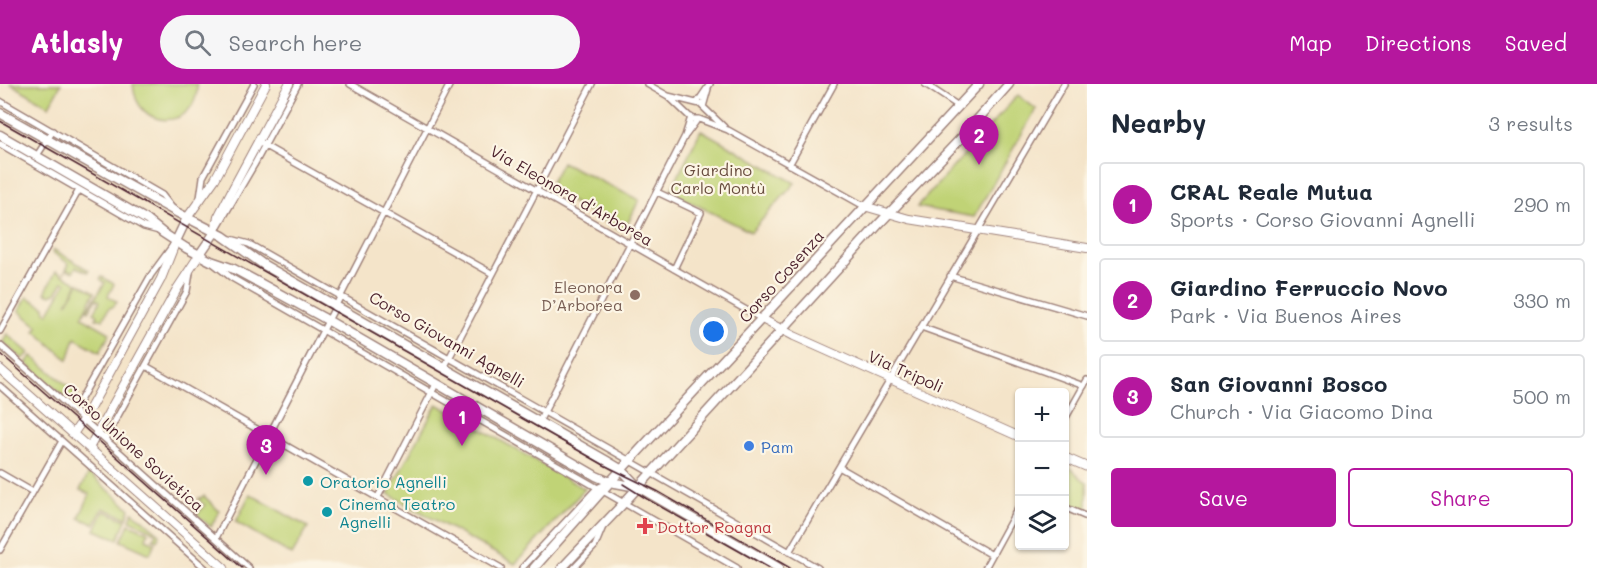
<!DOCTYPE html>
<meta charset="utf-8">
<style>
body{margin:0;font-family:Mali,sans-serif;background:#f6f6f7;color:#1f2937}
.controls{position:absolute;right:18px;bottom:18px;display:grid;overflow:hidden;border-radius:6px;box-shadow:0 2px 4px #0004}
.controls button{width:54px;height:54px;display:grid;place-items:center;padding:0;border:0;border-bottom:2px solid #e0e1e3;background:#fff;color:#1f2937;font:30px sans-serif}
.you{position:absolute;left:714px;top:248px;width:21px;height:21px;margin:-15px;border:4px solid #fff;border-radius:50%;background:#1a73e8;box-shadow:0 0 0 9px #1a73e833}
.badge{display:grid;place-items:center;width:39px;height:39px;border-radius:50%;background:#b5179e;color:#fff;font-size:20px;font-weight:700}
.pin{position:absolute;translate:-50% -50px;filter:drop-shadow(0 2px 3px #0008)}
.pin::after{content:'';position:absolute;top:32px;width:21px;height:18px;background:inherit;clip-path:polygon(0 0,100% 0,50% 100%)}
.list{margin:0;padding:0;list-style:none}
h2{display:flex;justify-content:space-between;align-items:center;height:78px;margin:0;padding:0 24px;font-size:26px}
h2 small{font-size:20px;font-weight:400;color:#747a83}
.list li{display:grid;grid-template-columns:39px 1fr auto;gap:18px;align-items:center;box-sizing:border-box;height:84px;margin:0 12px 12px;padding:0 12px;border:2px solid #e0e1e3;border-radius:6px}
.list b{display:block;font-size:22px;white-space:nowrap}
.list p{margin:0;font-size:20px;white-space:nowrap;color:#747a83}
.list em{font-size:20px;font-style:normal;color:#747a83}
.actions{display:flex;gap:12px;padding:18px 24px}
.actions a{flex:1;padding:14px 0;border:2px solid #b5179e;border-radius:6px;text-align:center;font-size:21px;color:#b5179e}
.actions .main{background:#b5179e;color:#fff}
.icon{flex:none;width:33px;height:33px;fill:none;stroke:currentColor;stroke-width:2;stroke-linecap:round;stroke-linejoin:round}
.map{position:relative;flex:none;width:1087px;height:484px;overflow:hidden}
header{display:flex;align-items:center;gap:36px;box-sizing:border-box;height:84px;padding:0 30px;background:#b5179e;color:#fff}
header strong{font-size:28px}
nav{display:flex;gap:33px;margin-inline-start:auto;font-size:21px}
.search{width:420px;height:54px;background:#f6f6f7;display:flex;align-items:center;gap:15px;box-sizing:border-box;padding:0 21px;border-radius:33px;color:#747a83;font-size:22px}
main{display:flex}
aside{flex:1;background:#fff}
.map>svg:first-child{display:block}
</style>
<header>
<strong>Atlasly</strong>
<div class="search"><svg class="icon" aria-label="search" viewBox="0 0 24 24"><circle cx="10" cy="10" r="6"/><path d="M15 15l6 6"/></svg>Search here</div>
<nav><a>Map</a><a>Directions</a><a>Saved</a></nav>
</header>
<main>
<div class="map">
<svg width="1087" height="484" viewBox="0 0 1087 484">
<rect width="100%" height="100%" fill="#fcf5e5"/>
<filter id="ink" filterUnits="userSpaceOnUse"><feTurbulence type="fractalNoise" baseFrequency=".0167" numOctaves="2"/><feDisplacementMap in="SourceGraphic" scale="12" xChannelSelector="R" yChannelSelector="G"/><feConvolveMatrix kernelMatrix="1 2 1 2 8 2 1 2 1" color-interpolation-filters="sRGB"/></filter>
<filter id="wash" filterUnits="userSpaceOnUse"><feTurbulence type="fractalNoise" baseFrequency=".008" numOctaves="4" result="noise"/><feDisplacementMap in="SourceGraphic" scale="24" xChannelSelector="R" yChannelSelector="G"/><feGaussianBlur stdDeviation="1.35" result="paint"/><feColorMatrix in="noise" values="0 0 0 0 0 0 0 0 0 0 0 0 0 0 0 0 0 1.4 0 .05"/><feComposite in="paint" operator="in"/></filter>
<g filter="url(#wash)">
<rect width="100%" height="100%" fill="#f4e4c9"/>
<!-- green -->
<path fill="#c0d376" stroke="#857950" stroke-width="1.5" d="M11,0h50l-12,22z
M133,0h64c2,46 -61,49 -64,0z
M1018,11l18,14 -62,108 -57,-10z
M701,46l94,53 -44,49 -81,-40z
M562,78l77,38 -14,29h-7l-70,-41z
M54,166l35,20 -1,2 -12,-5 -3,5 -6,-3 -3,4 5,-9 -17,-12z
M56,187l22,12 -11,20 12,-20 16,9 -13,25 28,16 -10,19 -25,-14 -7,22 -33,-29 3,-4 -19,-16 8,-14 18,10v5l3,2 18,-31 -3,-1 -7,11 -5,2 -6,-2z
M102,193l12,7 -6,12 9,6 -4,5 -4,1 -6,11h-7l2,-4 -4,-2 6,-12 -4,-2 -7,12 -2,-1 18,-27 -5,-4z
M7,250l22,19 -6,6 -20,-17z
M32,272l46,39 -5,9 -47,-41z
M437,320l148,85 -70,75 -127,-70z
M1065,380c10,5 13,14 22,18v29l-22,-10z
M89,389l41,36 -3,9 -24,-10 -8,16 -16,-6 11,-24 -10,-4z
M250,410l58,33 -16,28 -56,-33z
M204,412l15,15 -8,16 -14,-12 8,-10 -7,-6z
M104,427l22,9 -8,19 -23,-9z
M133,428l27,22 -3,6 -4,-1 3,-6 -26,-13z
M129,440l19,8 -2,7 9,4 -5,11 -29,-13z"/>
</g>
<g filter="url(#ink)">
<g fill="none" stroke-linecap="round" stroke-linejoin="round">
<defs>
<path id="street" d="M350,0l412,235
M647,0l21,12 32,8 24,23
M925,0l32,21
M668,12l24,23h7l29,11 136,76
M0,17l162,94 11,14
M697,19l13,-19
M703,23l5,-18
M686,51l11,-15
M258,58l235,132
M0,60l144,83 15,4
M36,73l17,-26
M789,81l45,-81
M657,108l44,21 -27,56
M200,114l3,-21 51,-93
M217,144l37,-63 44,-81
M231,155l18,5 569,324
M214,180l18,14 505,290
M950,192l137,40
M921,243l163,59
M0,247l79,-141
M0,261l249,223
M146,282l355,202
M444,284l148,-284
M0,302l205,182
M74,327l77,-136 22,-30
M1064,337l23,-41
M539,338l146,-286 6,-19
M105,355l82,-148 3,-18
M839,383l153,88
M0,389l33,19
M378,413l58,-113
M1064,423l23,10
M216,454l234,-454
M0,466l62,-109
M789,468l275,-468
M522,484l75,-80 11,-5
M574,484l21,-22 7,-17
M985,484l35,-64"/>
<path id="secondary" d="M864,122l45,13 178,29
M187,134l28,-39 51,-95
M215,148l3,-15 14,-27 57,-106
M762,235l32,17 226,101
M0,285l224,199
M73,350l14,-20 74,-135 15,-38
M89,364l88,-159 23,-35
M1064,373l23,10
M638,403l141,81"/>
<path id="primary" d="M0,29l178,100 45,23 41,29 343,196 15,9 16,17
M0,51l147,85 16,13 23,15 25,13 23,8 88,48 274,159 14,6 27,5
M176,157l11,-23
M200,170l15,-22
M534,484l76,-86 369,-398
M562,484l59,-62 257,-281 84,-88 47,-53"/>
</defs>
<!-- street casing -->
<use href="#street" stroke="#9f827a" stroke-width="8"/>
<!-- secondary casing -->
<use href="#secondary" stroke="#9f827a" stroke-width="10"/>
<!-- primary casing -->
<use href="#primary" stroke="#9f827a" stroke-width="11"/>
<!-- street -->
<use href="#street" stroke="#fff" stroke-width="5"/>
<!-- secondary -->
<use href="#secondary" stroke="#fff" stroke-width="8"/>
<!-- primary -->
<use href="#primary" stroke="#fff" stroke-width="8"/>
<!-- tram -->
<path stroke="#4a1f2b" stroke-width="1.5" d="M0,37l604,344 53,26 133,77
M0,269l242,215
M623,400l24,15 122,69"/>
</g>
</g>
<!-- markers -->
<circle fill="#8d6e63" stroke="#fcf5e5" stroke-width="2" cx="635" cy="211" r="6"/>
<circle fill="#3f7fe0" stroke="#fcf5e5" stroke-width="2" cx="749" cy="362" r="6"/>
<g fill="#0f9aa8" stroke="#fcf5e5" stroke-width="2">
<circle cx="308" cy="397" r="6"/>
<circle cx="327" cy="428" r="6"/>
</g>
<path fill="#e0444e" stroke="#fcf5e5" stroke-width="2" d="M642 433h6v6h6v6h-6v6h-6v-6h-6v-6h6z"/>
<g text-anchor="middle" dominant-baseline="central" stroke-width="4.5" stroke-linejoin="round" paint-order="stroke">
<!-- park labels -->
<g font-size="16" fill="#684c3e" stroke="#fcf5e5">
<text x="718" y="85">Giardino<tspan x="718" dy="18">Carlo Montù</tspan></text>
</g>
<!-- street labels -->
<g font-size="16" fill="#4a1f2b" stroke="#fcf5e5">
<text transform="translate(572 111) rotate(30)">Via Eleonora d'Arborea</text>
<text transform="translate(781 192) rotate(-48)">Corso Cosenza</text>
<text transform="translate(447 255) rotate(30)">Corso Giovanni Agnelli</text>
<text transform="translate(906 287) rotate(24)">Via Tripoli</text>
<text transform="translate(134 363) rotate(42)">Corso Unione Sovietica</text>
</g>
<!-- education labels -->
<g font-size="16" fill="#785e54" stroke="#fcf5e5" text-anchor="end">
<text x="623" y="202">Eleonora<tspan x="623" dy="18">D’Arborea</tspan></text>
</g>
<!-- shop labels -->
<g font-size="16" fill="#366cbe" stroke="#fcf5e5" text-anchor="start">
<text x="761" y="362">Pam</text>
</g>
<!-- culture labels -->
<g font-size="16" fill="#0d838f" stroke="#fcf5e5" text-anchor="start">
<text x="320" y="397">Oratorio Agnelli</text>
<text x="339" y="419">Cinema Teatro<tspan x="339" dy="18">Agnelli</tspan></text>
</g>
<!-- health labels -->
<g font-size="16" fill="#be3a42" stroke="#fcf5e5" text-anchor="start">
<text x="657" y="442">Dottor Roagna</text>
</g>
</g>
</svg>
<div class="controls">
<button>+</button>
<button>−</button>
<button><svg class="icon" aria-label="layers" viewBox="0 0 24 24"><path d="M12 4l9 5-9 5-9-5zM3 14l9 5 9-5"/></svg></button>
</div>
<div class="you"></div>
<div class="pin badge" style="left:462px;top:362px">1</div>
<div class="pin badge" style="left:979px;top:81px">2</div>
<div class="pin badge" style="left:266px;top:391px">3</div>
</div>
<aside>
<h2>Nearby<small>3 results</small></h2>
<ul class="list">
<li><span class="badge">1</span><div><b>CRAL Reale Mutua</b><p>Sports · Corso Giovanni Agnelli</p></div><em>290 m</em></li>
<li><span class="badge">2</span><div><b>Giardino Ferruccio Novo</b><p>Park · Via Buenos Aires</p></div><em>330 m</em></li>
<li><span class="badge">3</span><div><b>San Giovanni Bosco</b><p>Church · Via Giacomo Dina</p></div><em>500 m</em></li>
</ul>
<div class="actions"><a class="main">Save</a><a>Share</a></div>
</aside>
</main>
